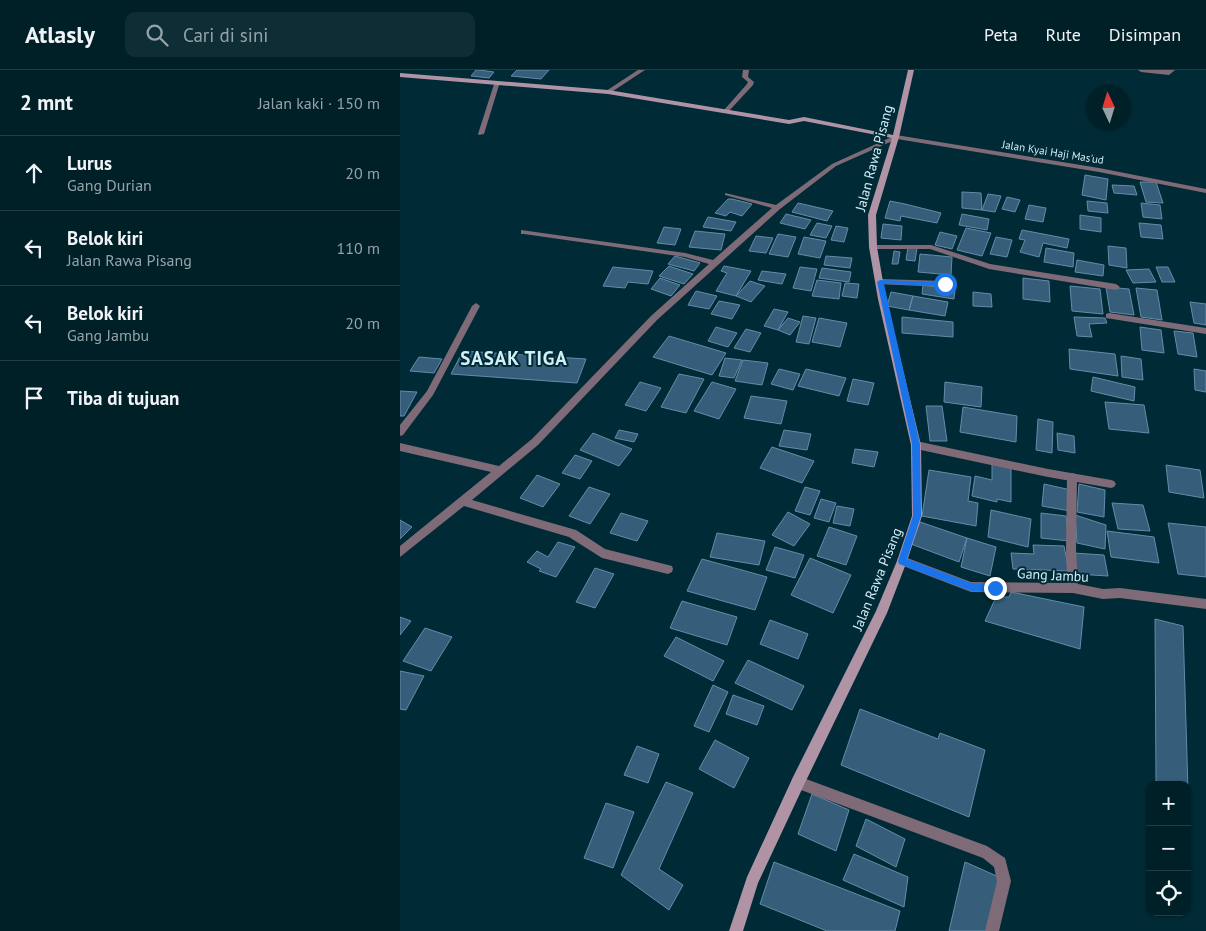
<!DOCTYPE html>
<html lang="id">
<meta charset="utf-8">
<style>
body{margin:0;font-family:"PT Sans",sans-serif;background:#0e2d34;color:#f1f3f6}
.controls{position:absolute;right:15px;bottom:15px;display:grid;overflow:hidden;border-radius:10px;box-shadow:0 1px 4px #0004}
.controls button{width:45px;height:45px;display:grid;place-items:center;padding:0;border:0;border-bottom:1px solid #223e45;background:#002028;color:#f1f3f6;font:25px sans-serif}
.compass{position:absolute;left:686px;top:15px;width:45px;height:45px;border-radius:50%;background:#002028;box-shadow:0 1px 4px #0004;rotate:356deg}
.stop{position:absolute;width:15px;height:15px;margin:-11px;border:4px solid #1a73e8;border-radius:50%;background:#fff}
.stop.end{background:#1a73e8;border-color:#fff;box-shadow:0 1px 5px #0008}
.list{margin:0;padding:0;list-style:none}
h2{display:flex;justify-content:space-between;align-items:center;height:65px;margin:0;padding:0 20px;font-size:21px}
h2 small{font-size:16px;font-weight:400;color:#95a3a8}
.list li{display:grid;grid-template-columns:32px 1fr auto;gap:15px;align-items:center;box-sizing:border-box;height:75px;padding:0 20px;border-top:1px solid #223e45}
.list b{display:block;font-size:19px;white-space:nowrap}
.list p{margin:0;font-size:16px;white-space:nowrap;color:#95a3a8}
.list em{font-size:16px;font-style:normal;color:#95a3a8}
.icon{flex:none;width:28px;height:28px;fill:none;stroke:currentColor;stroke-width:2;stroke-linecap:round;stroke-linejoin:round}
.map{position:relative;flex:none;width:806px;height:861px;overflow:hidden}
header{display:flex;align-items:center;gap:30px;box-sizing:border-box;height:70px;padding:0 25px;background:#002028;border-bottom:1px solid #223e45}
header strong{font-size:24px}
nav{display:flex;gap:28px;margin-inline-start:auto;font-size:18px}
.search{width:350px;height:45px;background:#0e2d34;display:flex;align-items:center;gap:12px;box-sizing:border-box;padding:0 18px;border-radius:10px;color:#95a3a8;font-size:19px}
main{display:flex}
aside{flex:1;background:#002028}
.map>svg:first-child{display:block}
</style>
<header>
<strong>Atlasly</strong>
<div class="search"><svg class="icon" aria-label="search" viewBox="0 0 24 24"><circle cx="10" cy="10" r="6"/><path d="M15 15l6 6"/></svg>Cari di sini</div>
<nav><a>Peta</a><a>Rute</a><a>Disimpan</a></nav>
</header>
<main>
<aside>
<h2>2 mnt<small>Jalan kaki · 150 m</small></h2>
<ul class="list">
<li><svg class="icon" aria-label="ahead" viewBox="0 0 24 24"><path d="M12 20V5M6 11l6-6 6 6"/></svg><div><b>Lurus</b><p>Gang Durian</p></div><em>20 m</em></li>
<li><svg class="icon" aria-label="left" viewBox="0 0 24 24"><path d="M17 20v-9H6M10 6l-5 5 5 5"/></svg><div><b>Belok kiri</b><p>Jalan Rawa Pisang</p></div><em>110 m</em></li>
<li><svg class="icon" aria-label="left" viewBox="0 0 24 24"><path d="M17 20v-9H6M10 6l-5 5 5 5"/></svg><div><b>Belok kiri</b><p>Gang Jambu</p></div><em>20 m</em></li>
<li><svg class="icon" aria-label="arrive" viewBox="0 0 24 24"><path d="M6 21V4h12l-3 4 3 4H6"/></svg><div><b>Tiba di tujuan</b></div></li>
</ul>
</aside>
<div class="map">
<svg width="806" height="861" viewBox="0 0 806 861">
<rect width="100%" height="100%" fill="#002b36"/>
<!-- building -->
<path fill="#365e7a" stroke="#638ca9" d="M76,0h3l15,2 -5,6 -18,-2z
M117,0h32l-8,9 -30,-3z
M685,105l23,4 -2,21 -24,-5z
M740,112h16l7,21 -17,-1z
M712,115l22,1 3,9 -23,-2z
M562,122l19,1 1,17 -20,-2z
M588,124l13,2 -6,16 -13,-2z
M607,127l13,3 -5,12 -13,-3z
M328,129h4l20,5 -10,12 -12,-4 -4,4 -11,-3z
M490,131l15,3 36,9 -4,10 -36,-7 -1,5 -15,-3z
M687,131l20,2 1,10 -20,-2z
M398,133l35,8 -6,10 -35,-9z
M741,133l19,2 2,14 -19,-2z
M629,135l17,3 -3,14 -18,-3z
M386,144l25,6 -6,9 -25,-6z
M562,144l27,5 -2,11 -28,-5z
M680,145l21,3v14l-21,-3z
M308,147l28,5 -5,9 -28,-4z
M417,153l15,3 -6,12 -16,-3z
M739,153l22,2 2,14 -22,-2z
M483,154l19,2 -1,14 -20,-2z
M436,156l12,2 -4,14 -13,-2z
M264,157l17,2 -6,16 -18,-2z
M566,158l25,5 -9,23 -25,-6z
M622,160l47,9 -2,9 -24,-5 -4,14 -19,-5 5,-12 -6,-1z
M295,161l30,3 -4,16 -32,-3z
M540,162l17,4 -5,13 -17,-4z
M378,164l18,3 -8,20 -19,-3z
M356,166l17,2 -7,15 -17,-2z
M404,167l22,4 -6,17 -22,-4z
M596,167l16,3 -5,17 -17,-3z
M708,176l18,2 1,20 -18,-3z
M508,177l9,1 -2,13 -9,-1z
M646,178l28,5 -1,14 -29,-5z
M494,181l6,1 -2,12h-6z
M520,184l32,3 -1,18 -33,-3z
M275,186l25,7 -6,8 -26,-7z
M426,186l26,2 -2,10 -26,-3z
M677,190l27,5 -1,11 -28,-4z
M269,196l24,8 -9,10 -25,-8z
M324,196l27,5 -15,25 -20,-5 11,-18 -6,-2z
M213,197l40,4 -5,13 -20,-2 -3,6 -22,-2z
M400,197l17,2 -6,22 -18,-3z
M756,197h12l7,15h-13z
M422,198l29,4 -2,10 -30,-4z
M749,199l7,13 -23,1 -7,-13z
M362,201l24,3 -4,10 -24,-4z
M260,208l20,7 -9,11 -20,-7z
M623,208l26,3 1,21 -27,-3z
M417,210l24,3 -2,16 -27,-3z
M350,211l15,5 -14,16 -15,-6z
M445,213l14,1 -2,14 -15,-2z
M523,215l32,4 -1,10 -32,-5z
M670,216l30,3 3,25 -31,-3z
M706,217l23,2 5,26 -24,-3z
M736,218l21,2 5,30 -21,-3z
M296,221l21,5 -8,13 -21,-4z
M491,222l22,4 -4,14 -22,-4z
M573,222l18,2 1,13 -19,-1z
M513,226l35,6 -3,14 -36,-6z
M319,231l21,4 -8,14 -21,-5z
M790,232l16,2v21l-12,-2z
M374,239l14,3 -10,18 -14,-4z
M403,246l13,2 -7,26 -13,-2z
M502,247l51,5v15l-51,-4z
M674,247l31,1 2,5 -18,1 3,13 -15,-1z
M388,248l12,4 -10,13 -12,-5z
M419,248l28,5 -7,24 -28,-5z
M316,257l21,6 -9,14 -20,-6z
M740,257l21,3 3,23 -22,-3z
M346,259l15,4 -11,19 -16,-4z
M774,261l19,2 4,24 -19,-3z
M269,266l57,17 -14,22 -59,-18z
M669,279l46,5 3,22 -48,-7z
M63,281l123,8 -9,24 -126,-9z
M721,286l20,3 2,21 -21,-3z
M19,287l23,2 -8,14 -24,-2z
M325,288l17,2 -8,18 -15,-2z
M343,290l25,3 -6,22 -27,-4z
M379,299l21,5 -7,16 -22,-6z
M406,299l40,9 -7,18 -41,-10z
M794,299l12,2v21l-11,-2z
M279,304l25,5 -18,34 -25,-6z
M693,307l42,10 -1,14 -43,-10z
M453,309l21,4 -6,22 -21,-4z
M240,312l21,6 -15,23 -21,-6z
M312,312l24,7 -17,30 -25,-8z
M545,312l37,5 -1,20 -37,-5z
M0,321l17,1 -13,24h-4z
M351,326l36,5 -6,23 -37,-6z
M705,332l39,3 5,28 -40,-4z
M526,336h16l5,35h-17z
M563,337l54,9 -1,26 -56,-10z
M638,349l15,3 -1,31 -16,-3z
M219,360l19,4 -4,8 -19,-4z
M384,360l27,4 -4,16 -28,-4z
M193,363l39,16 -13,17 -39,-16z
M657,363l17,3 1,17 -17,-3z
M372,377l42,14 -12,22 -42,-15z
M455,379l23,3 -4,15 -22,-4z
M175,385l17,6 -12,18 -18,-6z
M592,394l19,2v36l-14,-3v3l-25,-6 3,-20 17,4z
M766,395l34,5 4,28 -35,-6z
M529,400l42,7 -3,24 10,2 -2,23 -54,-10z
M137,405l23,9 -17,23 -23,-9z
M644,414l27,6 -1,21 -28,-5z
M679,414l26,6 -1,27 -27,-5z
M189,417l21,7 -20,30 -21,-8z
M405,417l15,4 -10,24 -15,-4z
M421,429l15,4 -7,19 -15,-4z
M712,433l31,2 7,26 -32,-2z
M437,436l17,3 -4,17 -17,-3z
M591,440l40,9 -3,28 -40,-10z
M388,442l22,12 -16,22 -22,-11z
M221,443l27,8 -11,20 -27,-8z
M641,443l25,3 3,25 -28,-3z
M675,445l31,10 -1,24 -28,-6z
M0,450l12,7 -12,12z
M520,452l47,16 -8,24 -48,-18z
M768,453l38,4v50l-28,-3z
M429,457l28,9 -11,29 -29,-9z
M707,461l47,6 5,26 -48,-6z
M317,463l48,8 -6,24 -49,-8z
M567,468l29,9 -6,29 -29,-9z
M158,472l17,5 -19,30 -17,-6 2,-2 -14,-7 10,-11 11,6z
M633,475l31,1 5,25 -56,-2 -2,-16 23,1z
M375,477l29,8 -9,23 -29,-8z
M673,483l31,2 4,21 -32,-2z
M410,488l41,17 -18,38 -42,-18z
M302,489l65,18 -12,33 -68,-19z
M195,498l19,6 -19,34 -19,-6z
M611,522l73,15 -4,42 -95,-28 11,-24h13z
M282,531l55,16 -10,28 -57,-17z
M0,547l11,4 -11,14z
M755,549l28,7 5,164 -1,-5h-18l-13,-4z
M370,550l38,14 -10,25 -38,-15z
M25,558l27,9 -21,34 -28,-10z
M276,567l48,24 -11,20 -49,-25z
M348,590l56,26 -12,24 -57,-27z
M0,601l24,5 -18,34 -6,-1z
M313,615l15,7 -19,40 -15,-6z
M333,625l31,11 -7,19 -31,-11z
M460,639l78,30 2,-6 45,17 -16,67 -128,-52z
M315,670l34,18 -15,30 -35,-19z
M237,676l22,8 -11,29 -24,-8z
M266,712l27,11 -34,76 24,16 -14,25 -48,-35z
M412,724l37,16 -13,41 -38,-17z
M206,733l28,9 -21,56 -29,-10z
M466,749l39,20 -9,28 -40,-21z
M454,784l54,23 -4,30 -61,-27z
M374,792l126,49 -5,20h-68l-67,-27z
M565,792l34,15 -11,54h-39z"/>
<g fill="none" stroke-linecap="round" stroke-linejoin="round">
<!-- lane -->
<path fill="#7e6b77" fill-rule="evenodd" d="M672,403l3,1 2,3 -1,72 2,35 25,5 17,-1 86,11v10l-86,-11 -17,1 -30,-6 -102,-1 -73,-28 -1,-3 1,-3 4,-2 69,26 96,1 -1,-34 1,-72 2,-3z"/>
<!-- street -->
<path fill="#7e6b77" fill-rule="evenodd" d="M238,0h7l-35,23h-4v-2z
M343,0h6l-1,7 6,5 -1,3 -25,27h-4v-2l23,-26 1,-2 -6,-5z
M738,0h37l-6,5 -28,-3z
M95,11l5,1 -16,52 -5,1 -1,-1z
M496,65l203,33 107,21v4l-107,-21 -202,-33 -61,27 -56,43 -123,111 -119,125 -66,55 104,30 29,19 67,17 1,3 -1,3 -4,2 -66,-16 -33,-21 -105,-31 -64,51v-11l91,-74 -91,-21v-8l99,23 33,-27 119,-123 58,-52 -24,-7 -161,-23h-3v-4l164,23 28,7 59,-52 -47,-13v-2l51,12 56,-41z
M470,175h61l59,19 126,20 4,3 -4,3 -127,-21 -59,-20h-57l-4,-2z
M480,209l65,2 4,3 -4,3 -68,-3v-4z
M76,233l4,3 -47,89 -30,40 -3,1v-11l27,-34 45,-85z
M709,243l97,15v6l-100,-16v-4z
M516,371l132,28 63,11 3,1 2,3 -2,3 -3,1 -63,-11 -132,-28 -5,-4z
M398,706l189,70 18,12 6,23 -12,50h-14l12,-50 -3,-14 -11,-9 -190,-71 -1,-5 1,-5z"/>
<!-- secondary -->
<path fill="#b193a6" fill-rule="evenodd" d="M508,0h6l-15,67 -23,78 1,32 9,52 35,146 1,71 -15,45 -20,52 -84,174 -45,96 -15,48h-14l18,-54 46,-100 83,-166 21,-50 15,-45 -1,-71 -33,-146 -9,-52 -1,-32 24,-77 -88,-17 -15,3 -181,-30 -208,-17v-4l208,17 181,30 15,-3 89,18z"/>
</g>
<!-- route -->
<path fill="#1a73e8" d="M480,210l65,2 3,2 -3,2 -61,-2 36,160 1,72 -14,43 64,24 24,1 5,4 -5,4 -24,-1 -72,-27 -1,-3 15,-45 -1,-72 -35,-162z"/>
<g text-anchor="middle" dominant-baseline="central" stroke-width="4" stroke-linejoin="round" paint-order="stroke">
<!-- far-street labels -->
<g font-size="11" fill="#d3eff8" stroke="#002b36">
<text transform="translate(653 82) rotate(9)">Jalan Kyai Haji Mas'ud</text>
</g>
<!-- street labels -->
<g font-size="14" fill="#d3eff8" stroke="#002b36">
<text transform="translate(474 88) rotate(-75)">Jalan Rawa Pisang</text>
<text transform="translate(653 505) rotate(3)">Gang Jambu</text>
<text transform="translate(477 509) rotate(-68)">Jalan Rawa Pisang</text>
</g>
<!-- district labels -->
<g font-size="19" font-weight="bold" letter-spacing="1" fill="#d3eff8" stroke="#002b36">
<text x="114" y="288">SASAK TIGA</text>
</g>
</g>
</svg>
<div class="controls">
<button>+</button>
<button>−</button>
<button><svg class="icon" aria-label="locate" viewBox="0 0 24 24"><circle cx="12" cy="12" r="6"/><path d="M12 2v4M12 18v4M2 12h4M18 12h4"/></svg></button>
</div>
<svg class="compass" viewBox="-18 -18 36 36"><path d="M0-13l5 13h-10z" fill="#e53935"/><path d="M0 13l5-13h-10z" fill="#95a3a8"/></svg>
<div class="stop" style="left:545px;top:214px"></div>
<div class="stop end" style="left:595px;top:518px"></div>
</div>
</main>
